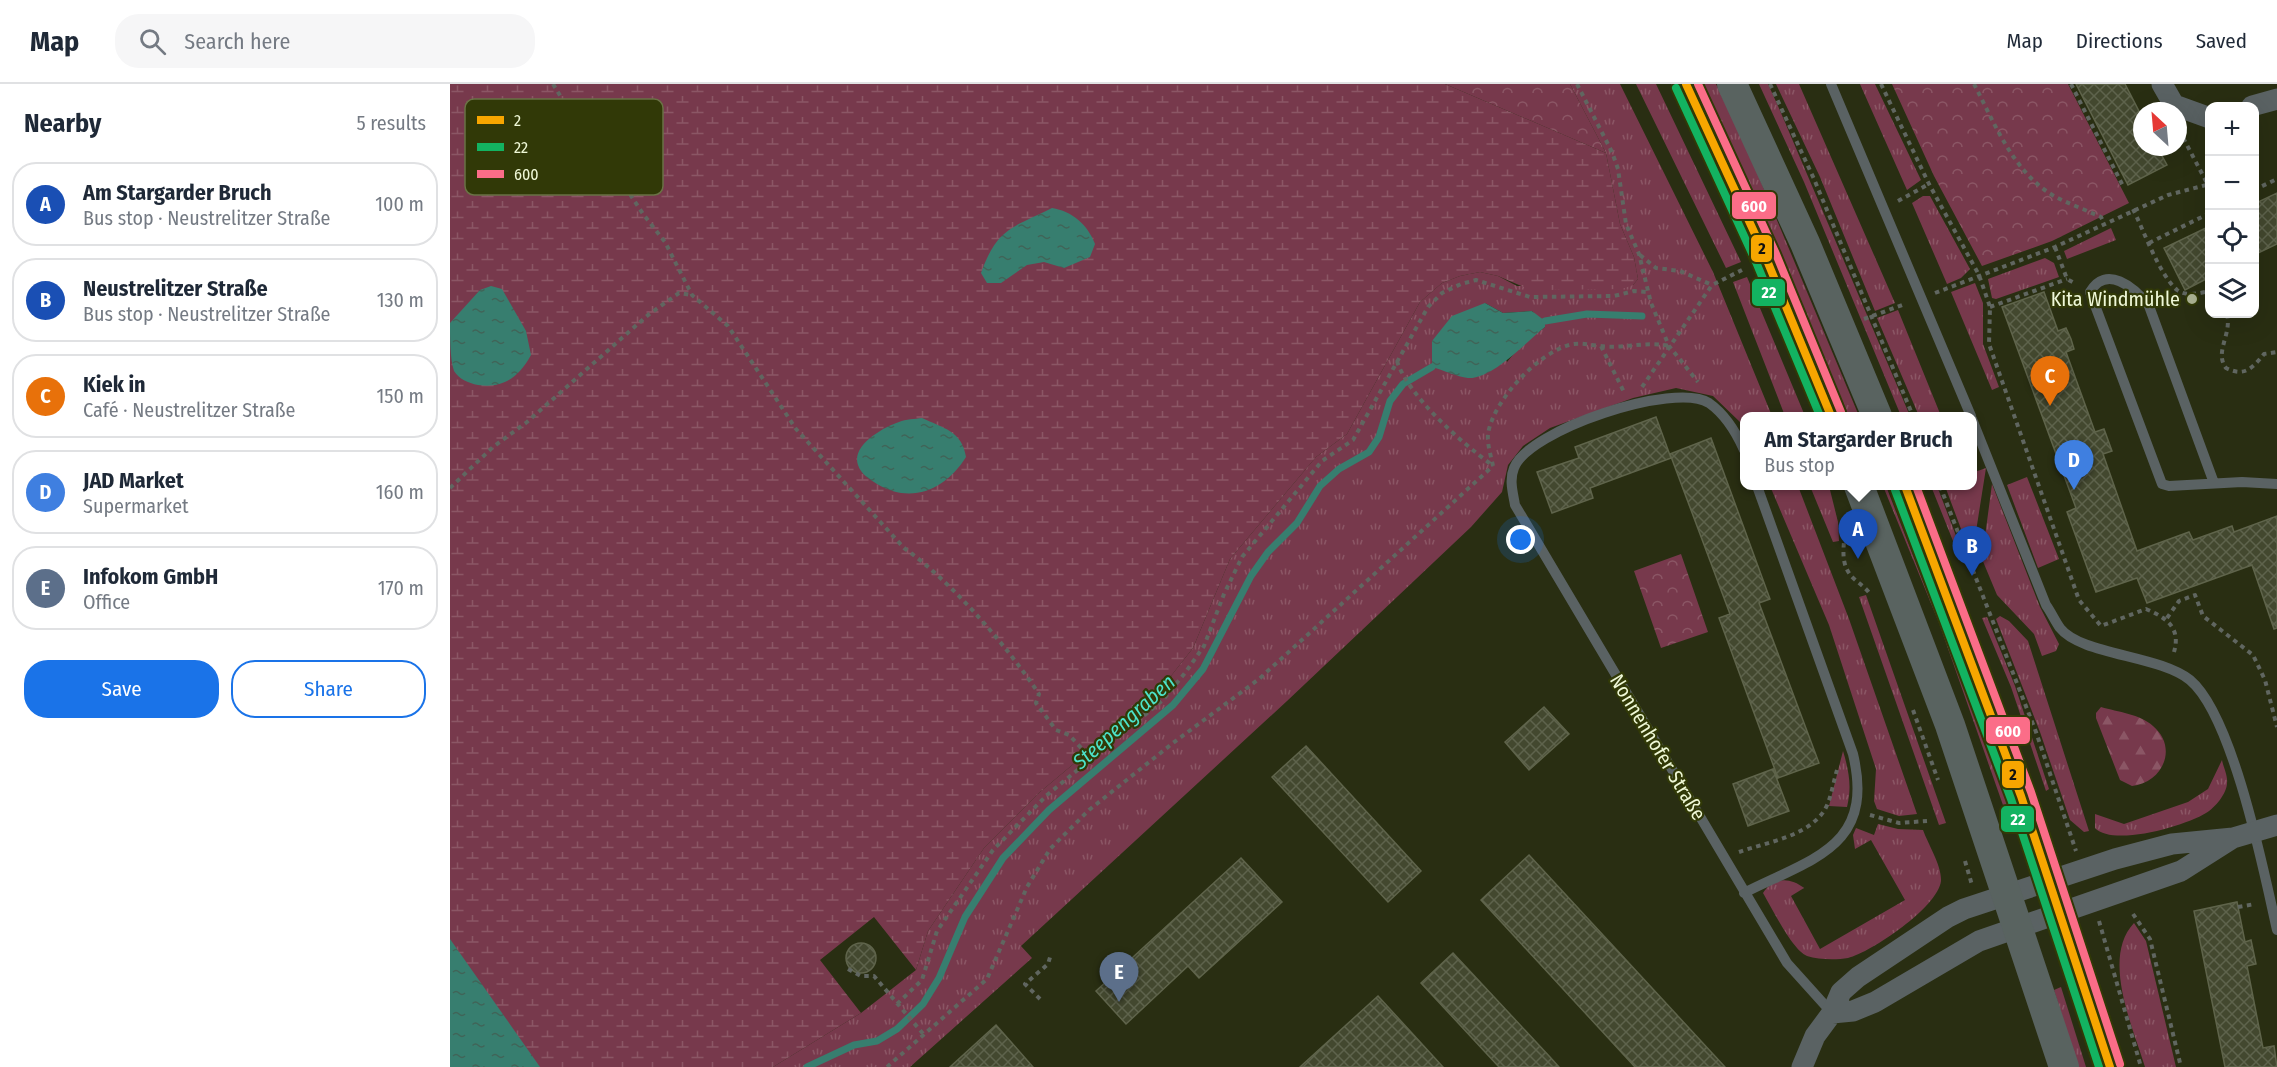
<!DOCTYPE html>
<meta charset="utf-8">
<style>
body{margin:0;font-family:"Fira Sans Condensed",sans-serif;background:#f6f6f7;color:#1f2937}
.controls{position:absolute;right:18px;top:18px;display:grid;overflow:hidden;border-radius:12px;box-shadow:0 6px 24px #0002}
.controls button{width:54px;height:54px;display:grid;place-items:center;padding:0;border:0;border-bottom:2px solid #e0e1e3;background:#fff;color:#1f2937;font:30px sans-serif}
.compass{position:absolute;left:1683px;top:18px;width:54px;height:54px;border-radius:50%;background:#fff;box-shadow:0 6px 24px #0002;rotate:334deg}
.you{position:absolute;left:1071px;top:456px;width:21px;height:21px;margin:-15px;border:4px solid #fff;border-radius:50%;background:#1a73e8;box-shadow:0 0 0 9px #1a73e833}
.badge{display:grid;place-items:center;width:39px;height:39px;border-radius:50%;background:#1a73e8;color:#fff;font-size:20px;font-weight:700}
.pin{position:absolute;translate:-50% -50px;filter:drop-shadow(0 2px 3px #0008)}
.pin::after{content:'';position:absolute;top:32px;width:21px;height:18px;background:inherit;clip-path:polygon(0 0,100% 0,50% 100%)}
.popup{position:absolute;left:1290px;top:328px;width:237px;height:78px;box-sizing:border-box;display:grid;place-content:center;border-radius:12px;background:#fff;filter:drop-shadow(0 2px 4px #0005);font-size:20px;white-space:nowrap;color:#747a83}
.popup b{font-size:22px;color:#1f2937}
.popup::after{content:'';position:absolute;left:50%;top:100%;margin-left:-12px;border:12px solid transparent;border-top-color:#fff}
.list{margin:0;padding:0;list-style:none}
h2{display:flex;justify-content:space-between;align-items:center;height:78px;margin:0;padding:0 24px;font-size:26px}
h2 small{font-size:20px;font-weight:400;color:#747a83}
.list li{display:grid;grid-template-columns:39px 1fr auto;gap:18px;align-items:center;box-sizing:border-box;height:84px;margin:0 12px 12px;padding:0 12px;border:2px solid #e0e1e3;border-radius:24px}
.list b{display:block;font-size:22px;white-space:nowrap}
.list p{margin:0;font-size:20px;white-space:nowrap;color:#747a83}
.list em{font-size:20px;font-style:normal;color:#747a83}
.actions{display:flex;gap:12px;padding:18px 24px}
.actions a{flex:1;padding:14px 0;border:2px solid #1a73e8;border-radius:24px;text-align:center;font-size:21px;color:#1a73e8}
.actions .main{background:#1a73e8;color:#fff}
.icon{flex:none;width:33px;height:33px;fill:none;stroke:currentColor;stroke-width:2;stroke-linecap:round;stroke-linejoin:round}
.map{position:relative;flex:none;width:1827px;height:983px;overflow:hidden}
header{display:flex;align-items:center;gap:36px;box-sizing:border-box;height:84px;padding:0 30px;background:#fff;border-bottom:2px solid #e0e1e3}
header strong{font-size:28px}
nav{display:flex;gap:33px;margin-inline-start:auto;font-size:21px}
.search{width:420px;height:54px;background:#f6f6f7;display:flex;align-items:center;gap:15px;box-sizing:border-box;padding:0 21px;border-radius:24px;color:#747a83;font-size:22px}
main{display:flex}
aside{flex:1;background:#fff}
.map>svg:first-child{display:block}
</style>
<header>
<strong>Map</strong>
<div class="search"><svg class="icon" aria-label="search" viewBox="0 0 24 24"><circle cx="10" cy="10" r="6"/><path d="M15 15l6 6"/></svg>Search here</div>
<nav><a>Map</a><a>Directions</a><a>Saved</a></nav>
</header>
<main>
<aside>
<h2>Nearby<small>5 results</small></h2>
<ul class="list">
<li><span class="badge" style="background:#1a4fb4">A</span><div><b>Am Stargarder Bruch</b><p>Bus stop · Neustrelitzer Straße</p></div><em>100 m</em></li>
<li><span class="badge" style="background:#1a4fb4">B</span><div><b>Neustrelitzer Straße</b><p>Bus stop · Neustrelitzer Straße</p></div><em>130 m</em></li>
<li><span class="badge" style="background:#e8710a">C</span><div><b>Kiek in</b><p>Café · Neustrelitzer Straße</p></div><em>150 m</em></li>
<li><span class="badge" style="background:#3f7fe0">D</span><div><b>JAD Market</b><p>Supermarket</p></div><em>160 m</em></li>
<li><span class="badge" style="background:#5c6f8a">E</span><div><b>Infokom GmbH</b><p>Office</p></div><em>170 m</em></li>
</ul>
<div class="actions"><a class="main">Save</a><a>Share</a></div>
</aside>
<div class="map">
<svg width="1827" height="983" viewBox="0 0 1827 983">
<defs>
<pattern id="grass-tufts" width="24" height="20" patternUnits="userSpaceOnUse" patternTransform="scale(1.5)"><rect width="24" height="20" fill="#77394c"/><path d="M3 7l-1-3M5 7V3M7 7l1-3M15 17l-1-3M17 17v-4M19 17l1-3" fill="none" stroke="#8b5665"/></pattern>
<pattern id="forest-firs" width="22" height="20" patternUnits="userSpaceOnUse" patternTransform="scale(1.5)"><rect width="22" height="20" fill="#77394c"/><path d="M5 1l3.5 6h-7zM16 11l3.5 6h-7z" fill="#8b5665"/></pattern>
<pattern id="wetland-marsh" width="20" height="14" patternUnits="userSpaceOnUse" patternTransform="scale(1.5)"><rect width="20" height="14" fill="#77394c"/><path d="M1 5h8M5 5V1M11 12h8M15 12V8" fill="none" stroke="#8b5665"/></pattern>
<pattern id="park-crowns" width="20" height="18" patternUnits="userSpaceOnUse" patternTransform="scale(1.5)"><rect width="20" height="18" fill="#77394c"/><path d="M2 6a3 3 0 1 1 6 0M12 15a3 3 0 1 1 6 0" fill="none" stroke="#8b5665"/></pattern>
<pattern id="water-ripples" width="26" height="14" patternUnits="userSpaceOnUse" patternTransform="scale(1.5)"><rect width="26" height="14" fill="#377e6f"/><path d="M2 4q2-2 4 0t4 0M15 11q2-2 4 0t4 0" fill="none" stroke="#406458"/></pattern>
<pattern id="building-cross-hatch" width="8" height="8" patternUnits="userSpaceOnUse" patternTransform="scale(1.5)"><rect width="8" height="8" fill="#43482f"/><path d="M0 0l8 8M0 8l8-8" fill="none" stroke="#5e634c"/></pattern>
</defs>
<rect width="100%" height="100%" fill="#292e12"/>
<!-- grass -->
<path fill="url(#grass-tufts)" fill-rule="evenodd" d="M1120,0h50l93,188 59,144h-28v14l-4,-8 -27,-26 -37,-8 -43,10 -83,30 -27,18 -15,19 -6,27 -31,35 -184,174 -266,245 11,12 -122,109h-137l88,-54 55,-43 12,-39 56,-83 56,-56 116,-97 37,-47 37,-89 86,-102 31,-23 73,-132 22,-19 18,-7 20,-4 18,4 19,10 116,-1 5,-6 -4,-22 -14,-33 -14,-71zM1035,219l18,10 29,-2 13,16 -24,18 -14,17z
M1186,0h20l85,178 -15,6z
M1253,0h13l37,79 106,253h-12l-105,-249z
M1309,0h9l10,22 132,310h-9l-97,-234z
M1326,0h23l96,219 -20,8 -55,-134z
M1410,0h15l46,96 -14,10z
M1473,112h7l40,73 -9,9 -14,6 -35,-81z
M1661,144l5,12 -49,19 -3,-8z
M1595,174l9,5 5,14 -63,22 -4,-1 -4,-19z
M1297,193l58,139h-20l-52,-134z
M1525,199l8,20v41l16,43 -7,3 -41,-98z
M1448,226l43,106h-22l-42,-98z
M1536,384l-12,76 -7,1 -22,-59h27v-13z
M1577,393l32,82 -21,9 -31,-83z
M1542,400l48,123 19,37 -3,7 -14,5 -8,-22 -37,-39 -15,-36z
M1320,402h28l51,133 68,195 -18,2 -22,-7 -3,-8 2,-32 -47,-144z
M1360,402h19l9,36 1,19 -6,1z
M1433,402h3l124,319 -6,3 -65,-185z
M1481,402h6l24,63 -4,2z
M1416,511l80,228 -7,2 -80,-228z
M1550,532l9,5 19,20 61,190 -5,1 -14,-12 -30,-88 -44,-113z
M1537,533l28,69 34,103 -3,2 -35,-104 -29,-69z
M1393,667c6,20 9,36 4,56l-18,-1z
M1772,676c1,6 6,16 5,23 0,10 -12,25 -21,30 -21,13 -93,34 -111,15v-14l29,10 64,-22 20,-13z
M1428,740l20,5 25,1c5,14 19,36 18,51 -3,26 -69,71 -93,77 -11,2 -29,2 -41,-2 -15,-6 -35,-48 -44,-63 10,-16 27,-16 41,-5l-13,8 29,53 85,-49 -34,-60 -16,9 -2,-14 3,-7 18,7z
M1684,839l12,18 30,126h-31c-12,-40 -44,-109 -11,-144z
M1611,903l25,80h-8l-24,-77z"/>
<!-- forest -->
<path fill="url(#forest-firs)" d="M1651,623c17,5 39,7 52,19 26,22 9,57 -21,60l-12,-6 -24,-62v-5z"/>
<!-- wetland -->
<path fill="url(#wetland-marsh)" d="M0,0h995l161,69 14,71 14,33 4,22 -5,6 -11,4 -91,1 -33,-14 -18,-4 -20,4 -18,7 -22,19 -73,132 -31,23 -86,102 -37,89 -37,47 -116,97 -56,56 -56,83 -12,39 -42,-53 -54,43 41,53 -88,54h-323z"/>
<!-- park -->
<path fill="url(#park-crowns)" d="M995,0h125l36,69z
M1442,0h176l61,119 -77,38 -70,25 -48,-90z
M1231,470l27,78 -47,16 -27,-77z"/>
<!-- water -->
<path fill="url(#water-ripples)" d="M602,124c20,3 36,17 43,36l-5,13 -26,11 -20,-6 -17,3 -26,18h-14l-6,-10c16,-45 31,-45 71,-65z
M41,202l11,3 24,42 5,24c-12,22 -28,34 -53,30 -10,-2 -19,-6 -24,-14 -4,-12 -4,-34 -4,-48l30,-33z
M1035,219l18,10 29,-2 13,10v6c-19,15 -52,52 -77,51 -11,-1 -25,-8 -36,-11v-26l20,-25z
M472,334c21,10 40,13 44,39 -20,32 -54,48 -89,27 -8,-5 -16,-10 -19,-19 -7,-20 26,-38 41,-43 7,-3 16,-3 23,-4z
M0,855l90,128h-90z"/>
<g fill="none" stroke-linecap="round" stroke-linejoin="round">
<!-- stream -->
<path stroke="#377e6f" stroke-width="7" d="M1095,237l42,-7 55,2
M357,983l47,-22 23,-4 20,-12 26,-25 16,-26 26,-61 38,-59 46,-48 124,-105 30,-36 48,-93 17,-24 29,-29 23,-37 19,-17 30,-17 10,-15 11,-36 13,-17 29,-17"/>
</g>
<!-- building -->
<path fill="url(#building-cross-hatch)" stroke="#5f644b" stroke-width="1.5" d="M1626,0h49l17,33v30h15l10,18 -39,20z
M1827,109v51l-23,11v-51z
M1760,142v51l-25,13 -21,-42z
M1594,208l14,39 8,-3 5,11 3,10 -8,3 29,80 9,-3 8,22 -9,3 34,97 52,-19 4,8 39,-14 2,6 43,-16v112l-3,1 -22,-64 -105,38 -10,-25 -41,14 -29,-80 9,-4 -74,-201z
M1206,333l15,41 -81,30 3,10 -41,15 -15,-41 42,-14 -4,-11z
M1261,354l59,161 -11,4 60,160 -41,15 -59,-160 11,-4 -60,-160z
M1094,623l25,27 -40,36 -24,-28z
M856,662l115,125 -33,31 -116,-125z
M1323,685l16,42 -41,15 -15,-42z
M1079,771l196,212h-90l-154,-167z
M791,774l41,44 -83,76 -11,-12 -62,58 -30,-33z
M1787,818l8,40 6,-2 5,24 -9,2 16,82 11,-2 3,21h-52l-31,-156z
M396 874a15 15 0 1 1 30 0a15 15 0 1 1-30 0Z
M1003,869l97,104 9,10h-60l-78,-84z
M928,912l65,71h-143z
M546,941l37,42h-83z"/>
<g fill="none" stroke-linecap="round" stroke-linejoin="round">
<!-- path -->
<path stroke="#606660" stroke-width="4" stroke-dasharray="4.5 4.5" stroke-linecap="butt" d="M103,0l19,31 23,26 48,73 22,28 27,53 36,31 68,103 108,119c47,33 103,98 135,146l-3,9 20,27 13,5 17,18v10
M1127,0l35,68 6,17 8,55 13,30 12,49 18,43 29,36
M1320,0l44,95 99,237
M1431,0l48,100 50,91 11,32 -1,37 90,256 22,26 45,-17c21,9 35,19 28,43
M1524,0c21,40 39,88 80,112 15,8 32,14 47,21l3,6
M1621,0l52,102
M1729,46l29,55
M1804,106l23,-11
M1448,117l31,-17
M1683,125c11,22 26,65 44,81 9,7 23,3 33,1
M1699,159l61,-30
M1605,163l12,32 9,5
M1190,171l16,13 24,3 32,14
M1485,209l120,-46 113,-52 42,-11
M1540,223l77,-28
M1777,230c5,21 -13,38 -1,54 18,9 26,1 38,-14l13,-2
M1414,235l41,-15
M1151,262l23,46
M947,277c11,35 65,82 95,104
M1192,303l70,-102 30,-15
M1043,382c-2,-10 -6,-22 -5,-32 5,-33 49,-80 81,-89 11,-3 20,0 31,1 23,3 46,-5 69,0
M1490,402l96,246 40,119
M0,404l43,-41 34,-25 121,-107 31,-22 12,2
M1394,441c2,17 -5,33 5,48 5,8 15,12 21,21
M1717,534l12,-17 16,-6 8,21 50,39 12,25 12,47
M1463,626l25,70
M1420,731l29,8 28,-2
M1289,768c28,-10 67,-15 85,-41 7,-11 9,-28 13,-41
M1515,777l7,24
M1788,823l17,-3
M1683,830l17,25 31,128
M1649,837l42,146
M398,885l13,7h13l51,60
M590,915l-15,-15 23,-20 3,-10
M447,920l25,-24 15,-49 56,-81 54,-55 116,-95 22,-27 19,-27 20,-52 18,-37 80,-96 31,-21 75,-133 14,-14 19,-9 15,-4 54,17 84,-1 20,-5 13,1
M437,983l100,-88 40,-92 23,-38 39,-39 84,-67 86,-64 234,-213"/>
<!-- lane -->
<path stroke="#5a6263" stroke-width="10" d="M1381,0l140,332
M1522,335l74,186c5,7 9,16 14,23 21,27 99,27 130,52 43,36 74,192 87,250
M1294,366c-8,-18 -18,-35 -35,-47 -34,-22 -181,27 -195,65 -5,12 -1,25 1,37l272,458 45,50
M1764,399l-65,-177c-15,-19 -43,-42 -59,-14l72,192 7,2 73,-4 35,2
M1294,809c69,-35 131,-46 109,-139l-96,-268"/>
<!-- street -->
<path stroke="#5a6263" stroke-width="21" d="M1712,0l12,21 36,13
M1802,22l25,-7
M1783,754l44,-13
M1352,983l13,-31 17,-23 9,-21 17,-15 90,-60 16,-8 151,-50 57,-15 61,-6 -52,33 -202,70 -104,61 -22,9 -21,2"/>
<!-- secondary -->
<path stroke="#596360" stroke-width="30" d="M1236,0l80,174 65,158
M1282,0l73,159 72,173
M1409,402l91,239 114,342
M1455,402l116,310 89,271"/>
<defs>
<path id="bus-1" d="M1236,0l80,174 65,158
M1455,402l116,310 89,271"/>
<path id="bus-2" d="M1226,4l80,174 64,154
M1445,406l116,309 88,268"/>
<path id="bus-3" d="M1248,0l78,170 65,158
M1466,402l115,306 89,272"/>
</defs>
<!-- bus-1 casing -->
<use href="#bus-1" stroke="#313907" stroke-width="12"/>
<!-- bus-2 casing -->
<use href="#bus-2" stroke="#313907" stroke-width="12"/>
<!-- bus-3 casing -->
<use href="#bus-3" stroke="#313907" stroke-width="12"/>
<!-- bus-1 -->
<use href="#bus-1" stroke="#f7a600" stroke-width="8"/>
<!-- bus-2 -->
<use href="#bus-2" stroke="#13b361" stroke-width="8"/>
<!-- bus-3 -->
<use href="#bus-3" stroke="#fb6d88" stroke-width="8"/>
</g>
<!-- markers -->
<circle fill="#aab192" stroke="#313907" stroke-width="2" cx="1742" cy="215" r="6"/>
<g text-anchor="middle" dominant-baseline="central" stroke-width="4.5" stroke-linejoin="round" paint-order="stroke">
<!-- poi labels -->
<g font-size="20" fill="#eff8d7" stroke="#313907" text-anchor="end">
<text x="1730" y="215">Kita Windmühle</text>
</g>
<!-- street labels -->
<g font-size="20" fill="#eff8d7" stroke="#313907">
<text transform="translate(1208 663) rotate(59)">Nonnenhofer Straße</text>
</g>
<!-- water labels -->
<g font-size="21" font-style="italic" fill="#4ce3c9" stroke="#313907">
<text transform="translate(674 638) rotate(-42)">Steepengraben</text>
</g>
</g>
<!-- legend -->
<rect x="15" y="15" width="198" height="96" rx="9" fill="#313907" stroke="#6a7245" stroke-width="1.5"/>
<rect x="27" y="32" width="27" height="8" fill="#f7a600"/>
<rect x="27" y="59" width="27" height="8" fill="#13b361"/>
<rect x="27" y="86" width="27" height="8" fill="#fb6d88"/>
<g font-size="16" fill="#eff8d7">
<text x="64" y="42">2</text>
<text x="64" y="69">22</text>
<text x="64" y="96">600</text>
</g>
<g stroke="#313907" stroke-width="2">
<rect x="1281" y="107" width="46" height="29" rx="6" fill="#fb6d88"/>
<rect x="1300" y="150" width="23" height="29" rx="6" fill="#f7a600"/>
<rect x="1301" y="194" width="35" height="29" rx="6" fill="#13b361"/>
<rect x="1535" y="632" width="46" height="29" rx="6" fill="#fb6d88"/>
<rect x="1551" y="676" width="24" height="29" rx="6" fill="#f7a600"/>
<rect x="1550" y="721" width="35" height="28" rx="6" fill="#13b361"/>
</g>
<g font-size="16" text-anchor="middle" font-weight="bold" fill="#fff">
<text x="1304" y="128">600</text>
<text x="1319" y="214">22</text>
<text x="1558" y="653">600</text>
<text x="1568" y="741">22</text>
</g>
<g font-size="16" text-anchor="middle" font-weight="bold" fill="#111">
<text x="1312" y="170">2</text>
<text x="1563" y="696">2</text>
</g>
</svg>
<div class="controls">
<button>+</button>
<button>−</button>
<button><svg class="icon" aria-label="locate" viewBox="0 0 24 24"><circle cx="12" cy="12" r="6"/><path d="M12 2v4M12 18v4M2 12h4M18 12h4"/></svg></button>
<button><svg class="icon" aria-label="layers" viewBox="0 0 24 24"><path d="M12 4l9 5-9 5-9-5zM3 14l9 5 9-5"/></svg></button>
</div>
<svg class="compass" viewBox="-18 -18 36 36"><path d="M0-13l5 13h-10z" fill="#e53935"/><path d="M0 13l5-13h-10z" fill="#747a83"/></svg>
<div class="you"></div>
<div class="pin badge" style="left:1408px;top:475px;background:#1a4fb4">A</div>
<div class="popup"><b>Am Stargarder Bruch</b>Bus stop</div>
<div class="pin badge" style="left:1522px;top:492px;background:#1a4fb4">B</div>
<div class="pin badge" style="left:1600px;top:322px;background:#e8710a">C</div>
<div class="pin badge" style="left:1624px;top:406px;background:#3f7fe0">D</div>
<div class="pin badge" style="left:669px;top:918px;background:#5c6f8a">E</div>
</div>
</main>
